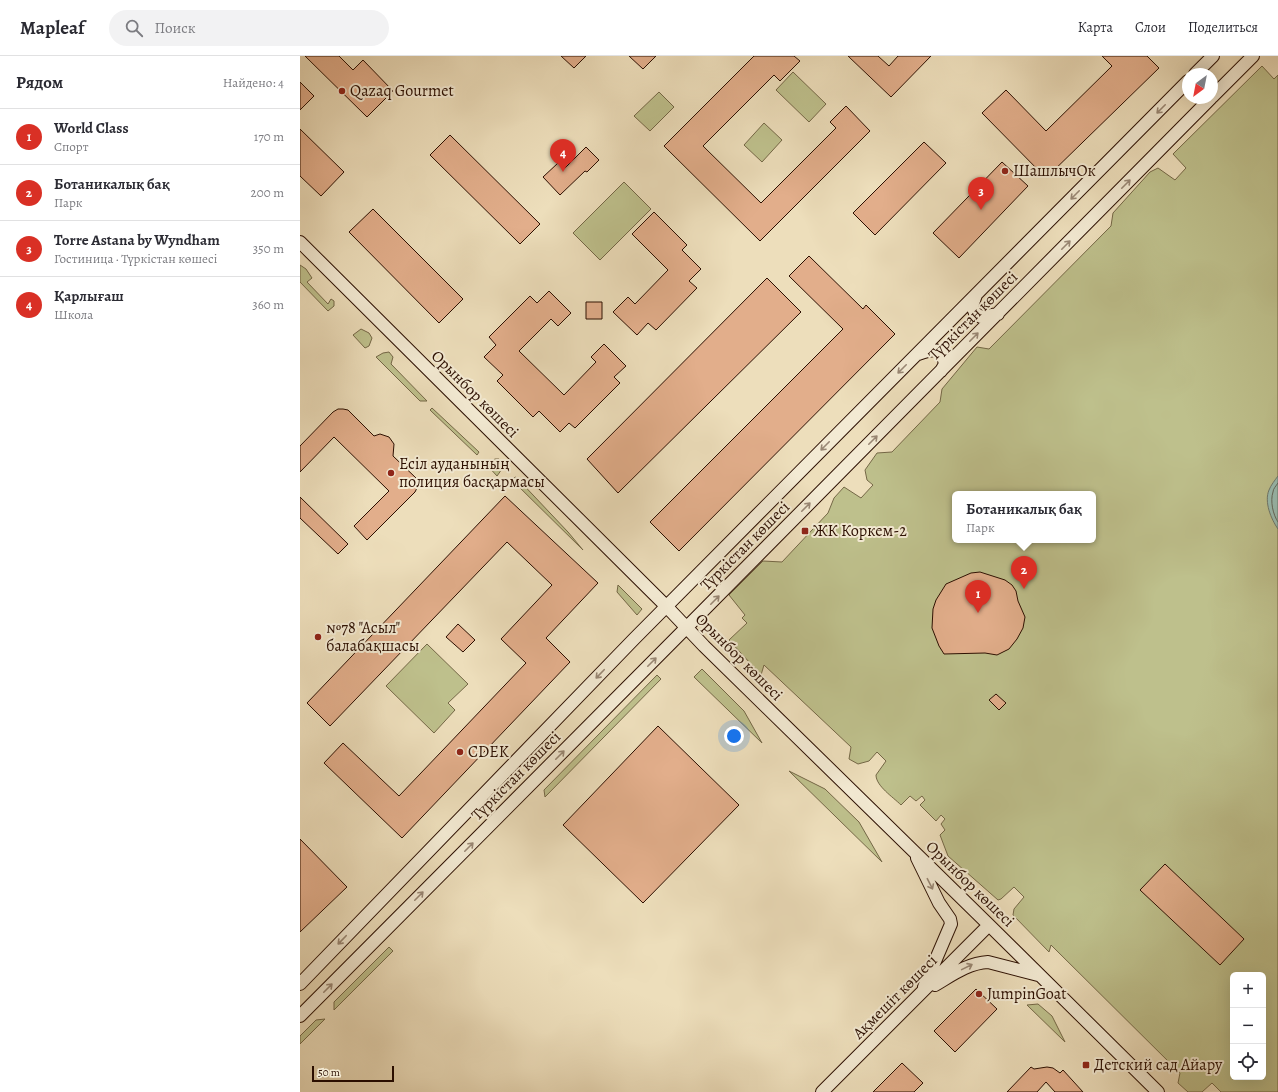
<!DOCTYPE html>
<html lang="ru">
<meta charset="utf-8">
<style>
body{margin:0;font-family:Alegreya,serif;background:#f2f2f3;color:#2b2b33}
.controls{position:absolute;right:12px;bottom:12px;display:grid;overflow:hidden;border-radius:6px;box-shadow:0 4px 16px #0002}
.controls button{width:36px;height:36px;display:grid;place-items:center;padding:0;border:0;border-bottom:1px solid #e1e1e2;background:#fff;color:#2b2b33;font:20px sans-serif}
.compass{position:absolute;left:882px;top:12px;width:36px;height:36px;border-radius:50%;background:#fff;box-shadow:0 4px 16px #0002;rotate:212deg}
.scale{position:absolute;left:12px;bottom:10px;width:82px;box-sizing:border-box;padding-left:4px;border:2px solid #2b0e00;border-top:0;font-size:11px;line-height:14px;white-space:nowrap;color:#2b0e00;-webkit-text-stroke:3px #f3ead3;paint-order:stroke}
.you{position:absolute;left:434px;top:680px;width:14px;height:14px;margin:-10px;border:3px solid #fff;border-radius:50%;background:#1a73e8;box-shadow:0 0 0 6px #1a73e833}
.badge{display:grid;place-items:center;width:26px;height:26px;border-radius:50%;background:#d93025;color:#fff;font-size:13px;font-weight:700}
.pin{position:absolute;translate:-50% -33px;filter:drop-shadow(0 1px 2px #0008)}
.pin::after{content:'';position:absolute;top:21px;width:14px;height:12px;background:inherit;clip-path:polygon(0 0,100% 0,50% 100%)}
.popup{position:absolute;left:652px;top:435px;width:144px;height:52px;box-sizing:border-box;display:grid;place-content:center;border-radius:6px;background:#fff;filter:drop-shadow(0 1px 3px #0005);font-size:13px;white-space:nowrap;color:#7c7c81}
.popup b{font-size:15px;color:#2b2b33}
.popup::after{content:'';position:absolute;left:50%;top:100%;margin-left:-8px;border:8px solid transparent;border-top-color:#fff}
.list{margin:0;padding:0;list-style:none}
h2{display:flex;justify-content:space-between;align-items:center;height:52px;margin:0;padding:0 16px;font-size:17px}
h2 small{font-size:13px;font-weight:400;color:#7c7c81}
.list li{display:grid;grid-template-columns:26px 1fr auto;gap:12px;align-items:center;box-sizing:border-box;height:56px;padding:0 16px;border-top:1px solid #e1e1e2}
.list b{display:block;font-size:15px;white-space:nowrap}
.list p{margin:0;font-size:13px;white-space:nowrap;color:#7c7c81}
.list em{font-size:13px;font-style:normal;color:#7c7c81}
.icon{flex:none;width:22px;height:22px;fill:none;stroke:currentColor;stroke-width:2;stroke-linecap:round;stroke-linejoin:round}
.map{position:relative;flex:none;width:978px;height:1036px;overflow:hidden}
header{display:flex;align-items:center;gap:24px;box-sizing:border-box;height:56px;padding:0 20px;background:#fff;border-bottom:1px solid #e1e1e2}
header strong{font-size:19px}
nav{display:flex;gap:22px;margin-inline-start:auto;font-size:14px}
.search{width:280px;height:36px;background:#f2f2f3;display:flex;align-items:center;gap:10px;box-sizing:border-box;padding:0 14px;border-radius:22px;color:#7c7c81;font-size:15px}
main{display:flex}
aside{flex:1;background:#fff}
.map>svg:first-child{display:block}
</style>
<header>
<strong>Mapleaf</strong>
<div class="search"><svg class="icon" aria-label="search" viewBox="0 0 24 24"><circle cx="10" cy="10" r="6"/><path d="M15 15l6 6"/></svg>Поиск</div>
<nav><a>Карта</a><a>Слои</a><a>Поделиться</a></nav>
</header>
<main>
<aside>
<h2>Рядом<small>Найдено: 4</small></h2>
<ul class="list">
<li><span class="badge">1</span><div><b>World Class</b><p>Спорт</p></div><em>170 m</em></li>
<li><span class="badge">2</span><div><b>Ботаникалық бақ</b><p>Парк</p></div><em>200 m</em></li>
<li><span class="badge">3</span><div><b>Torre Astana by Wyndham</b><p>Гостиница · Түркістан көшесі</p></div><em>350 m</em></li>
<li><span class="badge">4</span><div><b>Қарлығаш</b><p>Школа</p></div><em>360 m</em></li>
</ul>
</aside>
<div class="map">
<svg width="978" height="1036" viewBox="0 0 978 1036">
<rect width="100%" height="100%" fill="#eddebb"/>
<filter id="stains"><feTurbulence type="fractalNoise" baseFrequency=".005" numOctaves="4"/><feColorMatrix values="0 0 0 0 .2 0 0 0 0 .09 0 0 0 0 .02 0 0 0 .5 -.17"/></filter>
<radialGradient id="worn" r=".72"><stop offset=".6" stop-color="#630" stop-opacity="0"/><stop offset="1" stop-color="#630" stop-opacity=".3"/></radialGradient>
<!-- green -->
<path fill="#bec08c" stroke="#746746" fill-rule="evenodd" d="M962,10l12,13 4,-4v1017h-57l-9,-9 -10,9h-14l-10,-9 2,-10 -129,-128 -2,7 -36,-37 1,-6 10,-12 -10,-10 -13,12 -3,1 -50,-44 -8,-21 5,-5 -4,-6 4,-5 -4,-4 -5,6 -16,-16 5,-5 -3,-4 -6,5 -6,-5 -9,9c-8,-8 -25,-19 -25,-30l10,-14 -9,-9 -8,9 -11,3 -9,-5 2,-12 -87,-82 -3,10 -32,-35 18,-17 -5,-5 3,-3 -16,-20 34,-34 19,1 46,-49 6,-15 10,-11 17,11 12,-13 -6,-5 -2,-10 12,-17 15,-1 48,-50 2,-13 35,-42 12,2 122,-123 2,-13 37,-41 8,-4 17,12 11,-12 -13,-14zM655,438h138v46h-138zM933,919h30v102h-30z
M493,16l33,32 -17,18 -33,-32z
M359,36l15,15 -24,24 -16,-15z
M464,67l18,17 -20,22 -18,-17z
M324,126l27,27 -51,51 -27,-27z
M0,209l6,4 6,9 -5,4 21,22 3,-5 3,2v5l-6,5 -28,-29z
M61,273l8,4 3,5 -3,8 -4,2 -12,-13z
M89,296l4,5 -2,7 36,37h-7l-44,-44 7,-4z
M132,352l47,44 -2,3 -47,-45z
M195,403h4l4,5 -1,5 -5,7 -11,-12z
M216,421l52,55 15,18 -72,-71z
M318,529l24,24 -5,6 -20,-23z
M127,588l41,40 -20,19 7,7 -21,23 -48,-47z
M402,613l42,42 18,32 -68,-66z
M357,619l4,4 -116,118 -1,-7z
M489,715l36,18 34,33 23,40z
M89,891l4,4 -59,59v-8z
M738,948l14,12 13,26 -38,-37z
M25,963l-25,25v-8l16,-16z"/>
<!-- water -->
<path fill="#99bcb1" stroke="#6d766a" d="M978,420v53c-7,-10 -14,-27 -9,-39 2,-5 6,-10 9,-14z"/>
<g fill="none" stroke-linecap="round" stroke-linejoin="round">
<!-- shore -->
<path stroke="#626558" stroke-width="1" d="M978,427c-2,3 -5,6 -5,9 -3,9 0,23 5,30"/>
</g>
<!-- building -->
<path fill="#e2ae8b" stroke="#2b0e00" d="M5,0h34l14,14 10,-10 30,31 -26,26z
M261,0h25l-12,12z
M329,0h27l-13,13z
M454,0h40l6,5 -20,20 -6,-6 -71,71 58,57 75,-75 -6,-6 16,-16 24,25 -110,110 -96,-95z
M548,0h30l11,10 9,-10h33l-40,41z
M802,0h45l12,12 -113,110 -64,-65 24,-23 40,41 66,-65z
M0,26l14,14 -14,14z
M0,73l44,43 -23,24 -21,-20z
M150,79l90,89 -20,20 -90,-89z
M624,86l22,21 -71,72 -22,-22z
M286,91l13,13 -12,12 -2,-1 -25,24 -17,-18 15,-14 6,6z
M702,106l26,24 -69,72 -26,-25z
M73,153l90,90 -24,24 -90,-91z
M354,156l33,33 -5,5 19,19 -12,12 8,7 -41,42 -8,-7 -11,12 -24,-23 15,-15 7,7 33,-34 -36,-36z
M509,200l54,53 3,-4 29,29 -216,217 -29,-29 193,-193 -54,-53z
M467,222l34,34 -183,181 -31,-34z
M249,235l22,22 -13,13 -7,-7 -32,32 45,44 32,-33 -5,-5 13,-13 22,22 -12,11 6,6 -45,45 -6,-5 -9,9 -21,-21 -6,6 -36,-36 6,-6 -19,-18 12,-12 -7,-8 41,-41 7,7z
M286,246h16v17h-16z
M38,353h5l5,1 26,26 6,-2 9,3 5,7 -1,12 23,22 2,5 -1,5 -2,4 -48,48 -13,-14 35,-35 -55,-54 -34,35v-26l33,-34z
M205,440l93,87 -52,55 24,24 -168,176 -78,-75 19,-20 56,53 127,-133 -25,-24 51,-54 -45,-43 -177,184 -23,-23z
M0,441l48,47 -10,10 -38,-36z
M680,516l25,8 7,5 4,6 2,10 7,16 -2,11 -6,11 -8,10 -12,6 -12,-2 -41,1 -5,-8 -7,-18 1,-19 3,-9 10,-16 25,-11z
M158,568l17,16 -12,12 -17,-15z
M696,638l10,9 -7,7 -10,-10z
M358,670l81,79 -96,98 -80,-78z
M0,783l47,48 -47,45z
M865,808l79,75 -24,26 -80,-75z
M676,933l21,20 -42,43 -21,-21z
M602,1007l21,20 -9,9h-41z
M731,1011l3,2 13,-2 6,1 7,5 3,-3 20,22h-28l-9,-10 -9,10h-30z"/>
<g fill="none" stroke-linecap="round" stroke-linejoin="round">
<defs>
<path id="secondary" d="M895,18l18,-18
M912,41l41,-41
M0,186l367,365 37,39 285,279 169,167
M676,239l-4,11 3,7 6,4 17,-3
M618,298c15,-5 23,-8 27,10l-4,7
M617,802l22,45 11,16 1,5 -27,63
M0,928l334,-345 554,-558
M635,929c17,-10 33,-22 53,-23l50,13
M0,960l387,-389 524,-529
M522,1036l167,-167"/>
</defs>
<!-- secondary casing -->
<use href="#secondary" stroke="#2b0e00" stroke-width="14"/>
<!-- secondary -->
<use href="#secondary" stroke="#f3ead3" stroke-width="12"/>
</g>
<!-- one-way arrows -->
<defs><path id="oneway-shaft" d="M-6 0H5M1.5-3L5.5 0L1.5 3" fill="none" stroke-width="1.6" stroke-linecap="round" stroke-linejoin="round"/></defs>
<g stroke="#998774">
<use href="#oneway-shaft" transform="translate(861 53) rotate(135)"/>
<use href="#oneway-shaft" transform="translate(826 128) rotate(-45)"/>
<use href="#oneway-shaft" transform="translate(775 139) rotate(135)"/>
<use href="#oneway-shaft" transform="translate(766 189) rotate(-45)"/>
<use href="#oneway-shaft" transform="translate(674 281) rotate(-45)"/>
<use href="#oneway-shaft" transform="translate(602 313) rotate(135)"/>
<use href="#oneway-shaft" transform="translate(573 384) rotate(-45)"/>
<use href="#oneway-shaft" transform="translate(525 390) rotate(135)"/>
<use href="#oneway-shaft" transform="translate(506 451) rotate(-45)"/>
<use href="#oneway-shaft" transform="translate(415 544) rotate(-45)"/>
<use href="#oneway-shaft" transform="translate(352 606) rotate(-45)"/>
<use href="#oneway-shaft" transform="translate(300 618) rotate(134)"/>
<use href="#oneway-shaft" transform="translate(260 699) rotate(-45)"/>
<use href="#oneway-shaft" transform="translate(169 791) rotate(-45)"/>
<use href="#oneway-shaft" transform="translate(630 828) rotate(63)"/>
<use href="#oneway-shaft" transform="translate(119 840) rotate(-45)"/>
<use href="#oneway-shaft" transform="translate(42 884) rotate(134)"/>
<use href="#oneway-shaft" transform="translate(667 911) rotate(-26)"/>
<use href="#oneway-shaft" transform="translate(28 932) rotate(-45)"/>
</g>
<!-- markers -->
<g fill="#8f2418" stroke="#f3ead3" stroke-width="1.5">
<circle cx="42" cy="35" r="4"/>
<circle cx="705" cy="115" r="4"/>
<circle cx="91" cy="417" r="4"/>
<rect x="501" y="471" width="8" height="8" rx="2"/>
<circle cx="18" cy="581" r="4"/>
<circle cx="160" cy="696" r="4"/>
<circle cx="679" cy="938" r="4"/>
<rect x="782" y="1005" width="8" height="8" rx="2"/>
</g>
<g text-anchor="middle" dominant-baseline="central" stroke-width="4" stroke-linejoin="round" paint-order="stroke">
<!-- poi labels -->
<g font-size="16" fill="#2b0e00" stroke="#f3ead3" text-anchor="start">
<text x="50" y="35">Qazaq Gourmet</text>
<text x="713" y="115">ШашлычОк</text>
<text x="99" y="408">Есіл ауданының<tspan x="99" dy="18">полиция басқармасы</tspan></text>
<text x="513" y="475">ЖК Коркем-2</text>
<text x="26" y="572">№78 "Асыл"<tspan x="26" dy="18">балабақшасы</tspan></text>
<text x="168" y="696">CDEK</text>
<text x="687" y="938">JumpinGoat</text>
<text x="794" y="1009">Детский сад Айару</text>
</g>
<!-- street labels -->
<g font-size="16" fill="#2b0e00" stroke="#f3ead3">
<text transform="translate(673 260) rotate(-45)">Түркістан көшесі</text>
<text transform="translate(175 338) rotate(45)">Орынбор көшесі</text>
<text transform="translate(445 490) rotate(-45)">Түркістан көшесі</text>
<text transform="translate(439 601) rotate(45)">Орынбор көшесі</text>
<text transform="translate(216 720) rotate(-45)">Түркістан көшесі</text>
<text transform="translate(670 828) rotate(44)">Орынбор көшесі</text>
<text transform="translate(595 941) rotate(-45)">Ақмешіт көшесі</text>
</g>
</g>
<rect width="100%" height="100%" filter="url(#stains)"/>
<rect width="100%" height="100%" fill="url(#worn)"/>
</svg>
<div class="controls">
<button>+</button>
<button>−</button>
<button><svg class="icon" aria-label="locate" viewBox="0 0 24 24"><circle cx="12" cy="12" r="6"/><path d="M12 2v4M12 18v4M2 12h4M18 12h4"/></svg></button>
</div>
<svg class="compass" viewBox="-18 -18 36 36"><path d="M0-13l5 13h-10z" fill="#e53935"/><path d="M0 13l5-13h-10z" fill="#7c7c81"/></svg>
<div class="scale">50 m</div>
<div class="you"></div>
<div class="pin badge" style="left:678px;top:557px">1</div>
<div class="pin badge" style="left:724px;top:533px">2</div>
<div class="popup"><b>Ботаникалық бақ</b>Парк</div>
<div class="pin badge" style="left:681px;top:154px">3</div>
<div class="pin badge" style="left:263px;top:116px">4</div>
</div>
</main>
